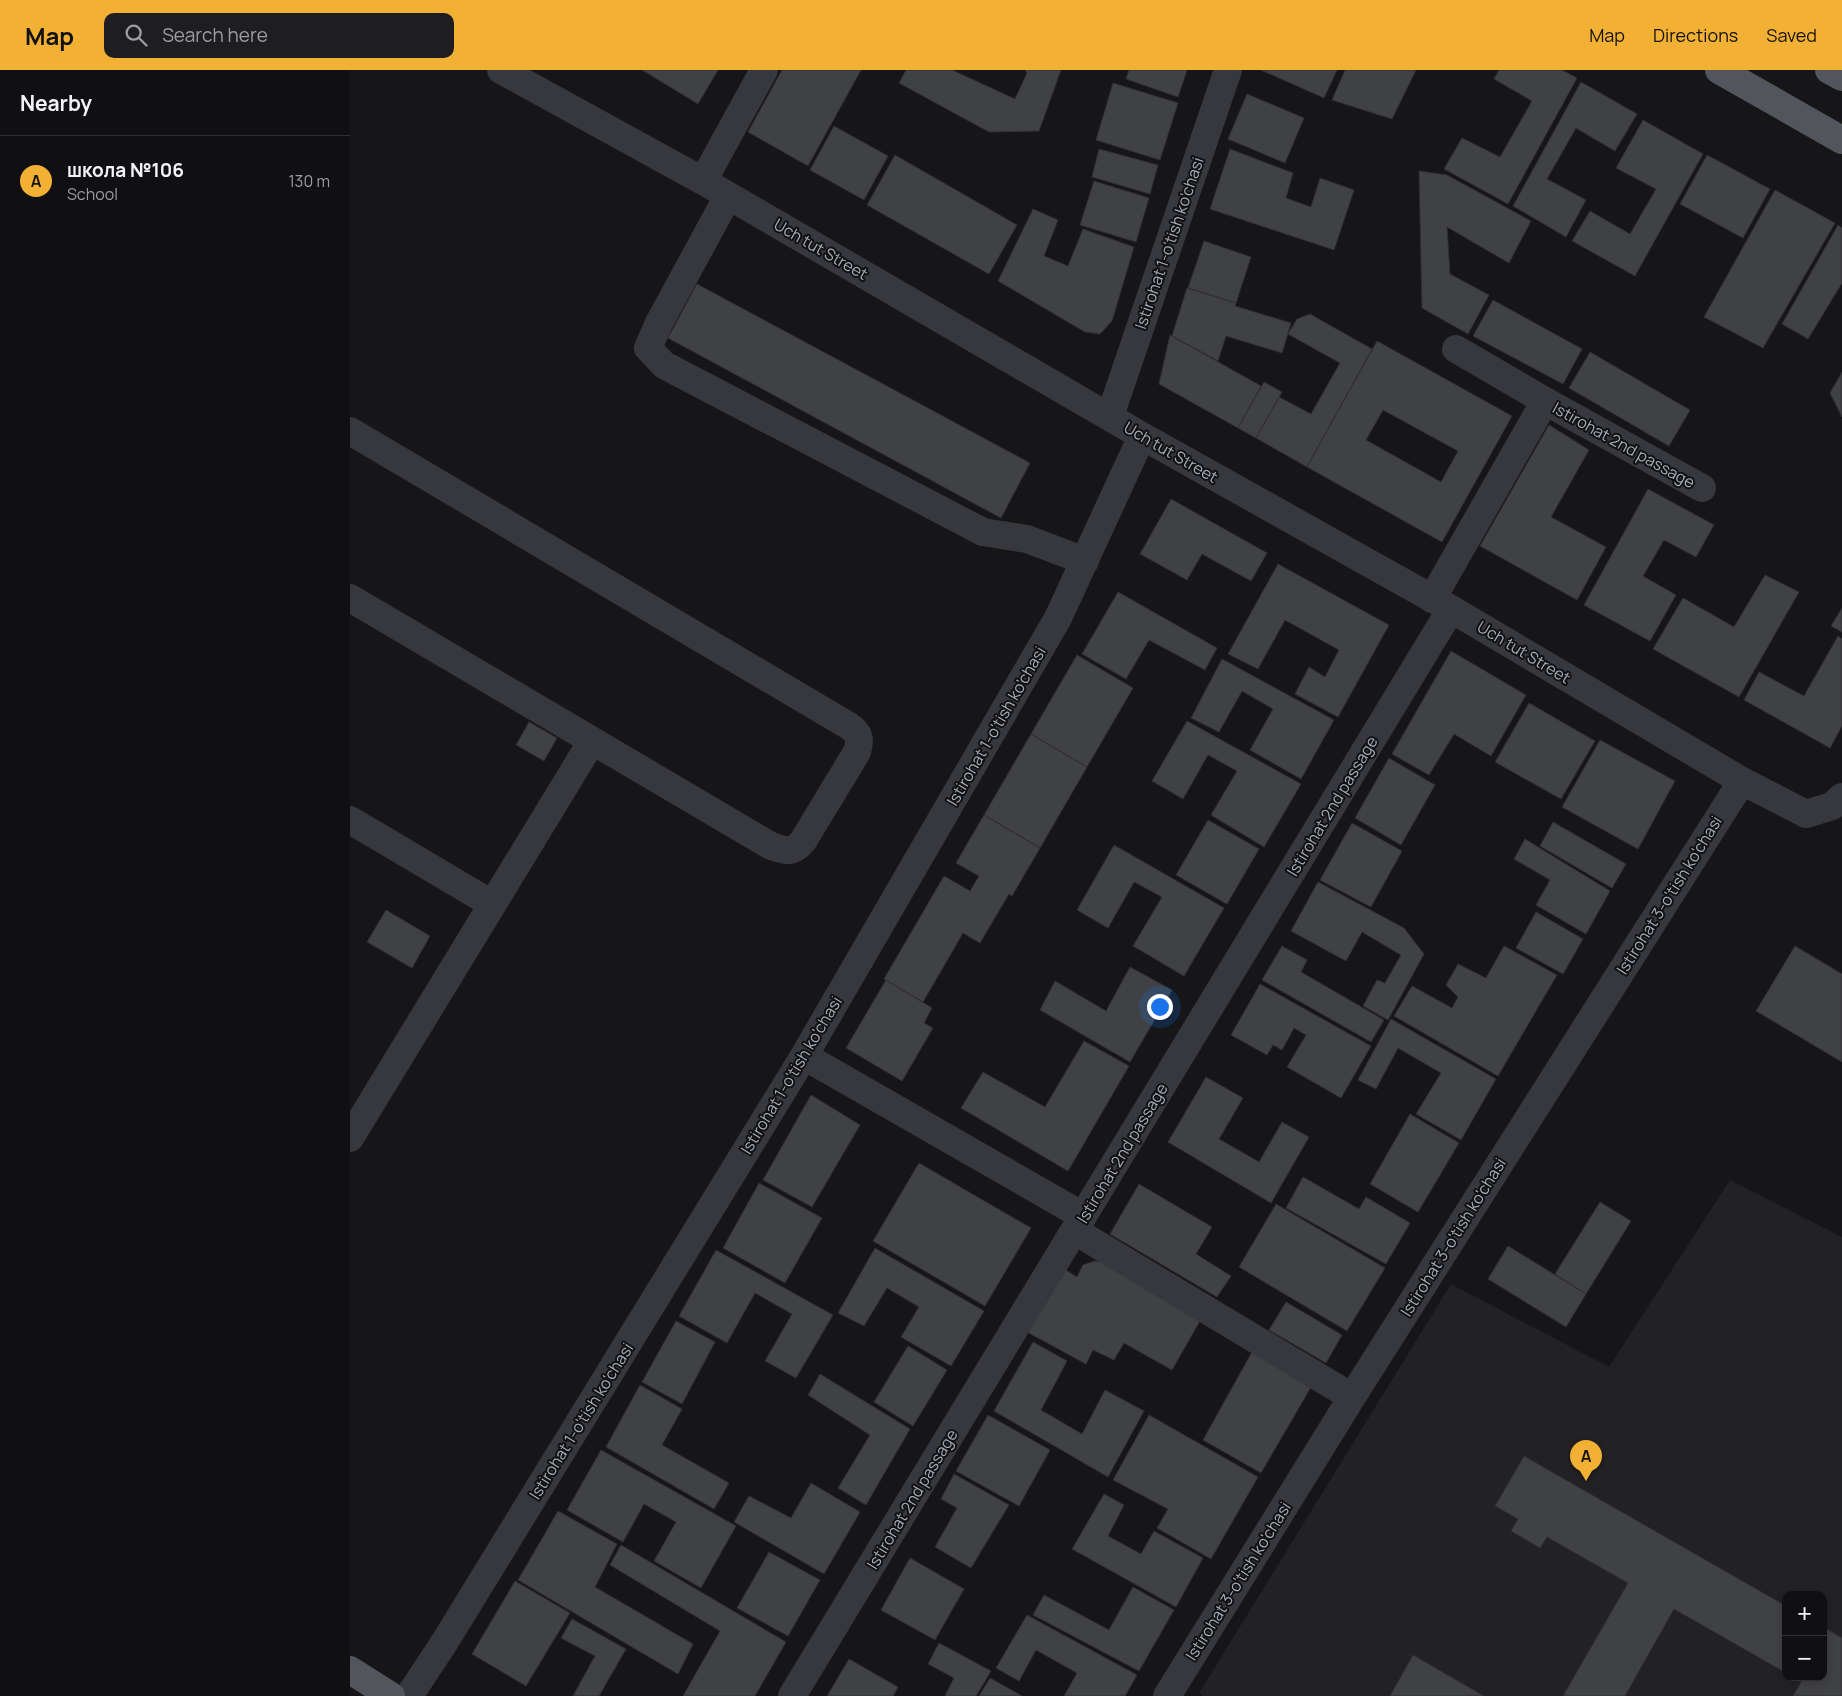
<!DOCTYPE html>
<meta charset="utf-8">
<style>
body{margin:0;font-family:Manrope,sans-serif;background:#1e1e20;color:#f1f3f6}
.controls{position:absolute;right:15px;bottom:15px;display:grid;overflow:hidden;border-radius:10px;box-shadow:0 2px 8px #0003}
.controls button{width:45px;height:45px;display:grid;place-items:center;padding:0;border:0;border-bottom:1px solid #303032;background:#101012;color:#f1f3f6;font:25px sans-serif}
.you{position:absolute;left:809px;top:936px;width:18px;height:18px;margin:-12px;border:4px solid #fff;border-radius:50%;background:#1a73e8;box-shadow:0 0 0 8px #1a73e833}
.badge{display:grid;place-items:center;width:32px;height:32px;border-radius:50%;background:#f2b134;color:#111;font-size:16px;font-weight:700}
.pin{position:absolute;translate:-50% -41px;filter:drop-shadow(0 1px 2px #0008)}
.pin::after{content:'';position:absolute;top:26px;width:18px;height:15px;background:inherit;clip-path:polygon(0 0,100% 0,50% 100%)}
.list{margin:0;padding:0;list-style:none}
h2{display:flex;justify-content:space-between;align-items:center;height:65px;margin:0;padding:0 20px;font-size:21px}
h2 small{font-size:16px;font-weight:400;color:#9c9d9f}
.list li{display:grid;grid-template-columns:32px 1fr auto;gap:15px;align-items:center;box-sizing:border-box;height:90px;padding:0 20px;border-top:1px solid #303032}
.list b{display:block;font-size:19px;white-space:nowrap}
.list p{margin:0;font-size:16px;white-space:nowrap;color:#9c9d9f}
.list em{font-size:16px;font-style:normal;color:#9c9d9f}
.icon{flex:none;width:28px;height:28px;fill:none;stroke:currentColor;stroke-width:2;stroke-linecap:round;stroke-linejoin:round}
.map{position:relative;flex:none;width:1492px;height:1626px;overflow:hidden}
header{display:flex;align-items:center;gap:30px;box-sizing:border-box;height:70px;padding:0 25px;background:#f2b134;color:#111}
header strong{font-size:24px}
nav{display:flex;gap:28px;margin-inline-start:auto;font-size:18px}
.search{width:350px;height:45px;background:#1e1e20;display:flex;align-items:center;gap:12px;box-sizing:border-box;padding:0 18px;border-radius:10px;color:#9c9d9f;font-size:19px}
main{display:flex}
aside{flex:1;background:#101012}
.map>svg:first-child{display:block}
</style>
<header>
<strong>Map</strong>
<div class="search"><svg class="icon" aria-label="search" viewBox="0 0 24 24"><circle cx="10" cy="10" r="6"/><path d="M15 15l6 6"/></svg>Search here</div>
<nav><a>Map</a><a>Directions</a><a>Saved</a></nav>
</header>
<main>
<aside>
<h2>Nearby<small></small></h2>
<ul class="list">
<li><span class="badge">A</span><div><b>школа №106</b><p>School</p></div><em>130 m</em></li>
</ul>
</aside>
<div class="map">
<svg width="1492" height="1626" viewBox="0 0 1492 1626">
<rect width="100%" height="100%" fill="#161618"/>
<!-- built -->
<path fill="#222225" fill-rule="evenodd" d="M1380,1110l112,57v459h-639l-4,-3 252,-409 158,83zM1436,1525h37v82h-37z"/>
<!-- building -->
<path fill="#404145" stroke="#303034" fill-rule="evenodd" d="M292,0h76l-20,34z
M432,0h79l-53,96 -60,-34z
M556,0h46l63,29 12,-26 -2,-3h36l-22,61 -50,1 -90,-49z
M779,0h58l-9,27 -52,-18z
M911,0h76l-13,28z
M995,0h71l-24,49 -60,-19z
M1149,0h63l15,8 -69,126 -64,-35 18,-31 38,19 32,-56 -38,-22z
M1231,12l56,32 -22,37 -39,-23 -29,51 39,21 -20,37 -53,-31z
M763,13l65,20 -18,57 -64,-20z
M897,24l57,24 -19,45 -57,-24z
M1293,50l60,34 -68,122 -63,-35 18,-30 40,23 26,-45 -40,-21z
M484,56l54,30 -24,44 -54,-30z
M749,79l59,16 -8,29 -58,-17z
M880,79l63,24 -7,25 25,9 9,-29 34,12 -20,60 -124,-41z
M545,85l122,70 -28,49 -122,-69z
M1357,85l63,34 -27,49 -63,-34z
M1069,101l28,4 84,46 -22,42 -62,-36 3,47 39,21 -21,39 -46,-26z
M744,111l55,17 -13,44 -56,-17z
M1425,120l60,33 -72,125 -59,-31z
M683,139l25,11 -14,36 24,10 15,-37 51,18 -22,74 -12,13 -15,-2 -87,-51z
M1488,155l4,3v55l-34,56 -26,-15z
M854,171l47,16 -15,46 -48,-15z
M347,214l333,179 -29,55 -333,-180z
M837,218l49,15 -1,3 56,17 -9,30 -56,-17 -8,25 -46,-25z
M1143,230l89,49 -19,35 -90,-48z
M960,244l62,35 -65,118 -51,-29 23,-41 32,17 29,-51 -52,-29 9,-15z
M820,265l91,51 -23,42 -79,-44z
M1027,271l135,75 -70,126 -135,-75zM1033,340l75,41 -17,31 -75,-42z
M1240,282l100,58 -21,36 -100,-58z
M1492,302v45l-12,-24z
M914,312l18,10 -26,46 -18,-10z
M1199,355l40,25 -38,67 55,30 -29,53 -97,-54z
M1298,419l66,36 -18,32 -32,-17 -21,36 33,19 -26,46 -66,-36z
M821,429l96,54 -16,28 -49,-27 -15,26 -47,-26z
M928,494l111,61 -51,92 -43,-23 14,-27 16,10 14,-27 -54,-30 -27,49 -30,-15z
M1415,505l34,17 -60,105 -86,-48 30,-51 51,29z
M768,522l99,56 -12,22 -56,-30 -23,39 -44,-25z
M1492,538v24l-11,-6z
M1488,566l4,3v87l-12,22 -86,-48 15,-28 45,24z
M1101,581l75,44 -35,61 -37,-22 -25,41 -37,-21z
M727,585l56,33 -46,79 -56,-33z
M872,589l112,61 -33,59 -51,-29 23,-41 -31,-18 -23,41 -28,-14z
M1179,633l66,38 -34,58 -66,-37z
M837,651l114,63 -37,63 -53,-32 26,-44 -29,-16 -25,44 -31,-18z
M179,652l28,16 -13,23 -28,-16z
M681,664l56,33 -47,81 -56,-33z
M1250,670l75,41 -37,68 -76,-42z
M1039,688l46,27 -34,60 -46,-27z
M634,745l56,33 -28,48 -3,-2 -29,49 -17,-10 -40,69 -39,-23 60,-103 26,15 9,-15 -23,-13z
M858,750l51,29 -32,55 -51,-29z
M1203,752l73,42 -14,24 -72,-42z
M1002,753l50,28 -31,56 -51,-27z
M1175,769l85,52 -24,43 -50,-29 14,-25 -36,-21z
M764,775l110,63 -40,68 -51,-30 29,-49 -28,-15 -26,46 -31,-18z
M968,812l86,46 20,26 -36,66 -25,-14 14,-26 8,3 16,-28 -39,-23 -16,29 -55,-30z
M36,840l44,26 -18,32 -45,-26z
M1186,842l47,27 -20,35 -47,-26z
M932,876l25,14 -6,12 83,48 -13,22 -109,-62z
M1154,876l53,29 -59,101 -104,-60 18,-30 40,22 6,-11 -12,-12 12,-21 28,14z
M1445,876l47,28v88l-86,-51z
M780,897l42,23 -42,72 -90,-52 15,-29 51,30z
M536,910l46,28 -8,15 9,5 -31,53 -56,-33z
M910,914l111,62 -30,52 -54,-31 19,-32 -12,-7 -12,22 -9,-5 -6,10 -36,-20z
M1041,949l105,60 -35,61 -45,-26 25,-41 -43,-25 -22,41 -18,-9z
M734,971l45,25 -61,105 -107,-63 22,-36 62,35z
M856,1007l37,21 -24,41 40,23 23,-40 27,15 -38,66 -103,-61z
M461,1025l49,30 -48,82 -49,-27z
M1060,1044l49,29 -41,69 -48,-28z
M569,1093l112,65 -46,78 -112,-65z
M953,1107l56,32 7,-12 44,26 -24,41 -100,-56z
M409,1113l63,35 -37,65 -62,-35z
M789,1114l73,43 -16,27 35,22 -14,21 -107,-63z
M1250,1132l31,19 -45,73 -31,-20z
M926,1134l109,64 -38,63 -108,-64z
M1158,1176l78,48 -20,33 -78,-48z
M525,1178l109,63 -33,55 -50,-29 18,-30 -32,-19 -23,38 -26,-13z
M366,1180l117,65 -37,63 -31,-17 27,-47 -37,-21 -28,50 -48,-27z
M745,1191l12,2 94,56 -29,51 -48,-27 -10,17 -21,-10 -7,14 -59,-32 37,-63 13,8 6,-12z
M936,1232l56,33 -16,28 -57,-33z
M326,1251l39,21 -33,62 -40,-22z
M683,1272l34,19 -26,49 41,24 23,-44 39,21 -36,66 -114,-66z
M558,1276l39,24 -34,56 -39,-24z
M902,1282l59,35 -50,86 -58,-33z
M470,1304l90,55 -44,76 -28,-17 32,-53 -62,-40z
M290,1315l42,24 -20,36 67,38 -15,26 -108,-62z
M638,1345l62,35 -31,56 -63,-35z
M799,1345l109,62 -47,82 -54,-31 11,-19 -55,-29z
M251,1380l135,76 -35,62 -47,-27 22,-39 -32,-18 -21,38 -56,-32z
M1174,1386l262,150v67l-112,-64 -49,87h-62l65,-113 -81,-46 -7,11 -29,-17 7,-12 -23,-13z
M604,1404l55,31 -38,63 -36,-21 22,-39 -16,-9z
M461,1413l49,29 -36,62 -90,-52 15,-26 42,22z
M754,1424l20,11 -16,31 33,18 13,-23 49,27 -27,49 -104,-58z
M208,1441l59,33 -22,43 98,57 -15,30 -160,-94z
M271,1475l165,97 -31,54h-72l37,-65 -110,-66z
M419,1482l51,28 -32,56 -51,-28z
M560,1488l54,31 -29,51 -54,-30z
M165,1511l55,32 -44,73 -54,-32z
M783,1517l41,23 -35,61 -106,-56 11,-20 65,35z
M677,1545l110,60 -12,21h-61l13,-23 -41,-23 -17,31 -23,-13z
M222,1549l54,30 -27,47h-26l22,-40 -34,-18z
M1473,1557l19,11v58h-49l8,-14 -8,-5h30z
M589,1573l52,28 -15,25h-31l9,-18 -26,-14z
M1063,1585l71,41h-94z
M499,1589l49,28 -5,9h-66z
M640,1608l32,18h-43z"/>
<g fill="none" stroke-linecap="round" stroke-linejoin="round">
<!-- minor -->
<path stroke="#37383d" stroke-width="28" d="M151,0l202,111 439,255 309,173 291,172 64,33 26,-8 10,-9
M353,111l61,-111
M378,126l-69,127 -11,25 16,17 319,167 44,7 58,22
M1106,279l89,52 157,87
M760,346l118,-346
M0,361l499,295c10,7 12,13 8,26l-54,89c-11,13 -17,10 -32,5l-421,-248
M1082,529l113,-198
M0,750l142,84
M454,986l279,160
M0,1068l242,-397
M725,1161l277,166
M59,1626l35,-53 360,-587 254,-438 84,-182
M442,1626l659,-1087
M817,1626l185,-299 390,-616"/>
<!-- major -->
<path stroke="#53555c" stroke-width="28" d="M1369,0l123,70
M1479,0l13,7
M0,1600l41,26"/>
</g>
<g text-anchor="middle" dominant-baseline="central" stroke-width="4" stroke-linejoin="round" paint-order="stroke">
<!-- street labels -->
<g font-size="16" fill="#a8adb8" stroke="#111113">
<text transform="translate(819 173) rotate(-71)">Istirohat 1-o'tish ko'chasi</text>
<text transform="translate(471 179) rotate(30)">Uch tut Street</text>
<text transform="translate(1274 375) rotate(29)">Istirohat 2nd passage</text>
<text transform="translate(821 382) rotate(30)">Uch tut Street</text>
<text transform="translate(1174 582) rotate(31)">Uch tut Street</text>
<text transform="translate(646 656) rotate(-60)">Istirohat 1-o'tish ko'chasi</text>
<text transform="translate(982 736) rotate(-59)">Istirohat 2nd passage</text>
<text transform="translate(1319 825) rotate(-58)">Istirohat 3-o'tish ko'chasi</text>
<text transform="translate(441 1005) rotate(-59)">Istirohat 1-o'tish ko'chasi</text>
<text transform="translate(772 1083) rotate(-59)">Istirohat 2nd passage</text>
<text transform="translate(1103 1167) rotate(-58)">Istirohat 3-o'tish ko'chasi</text>
<text transform="translate(231 1351) rotate(-58)">Istirohat 1-o'tish ko'chasi</text>
<text transform="translate(562 1429) rotate(-59)">Istirohat 2nd passage</text>
<text transform="translate(888 1511) rotate(-58)">Istirohat 3-o'tish ko'chasi</text>
</g>
</g>
</svg>
<div class="controls">
<button>+</button>
<button>−</button>
</div>
<div class="you"></div>
<div class="pin badge" style="left:1236px;top:1411px">A</div>
</div>
</main>
